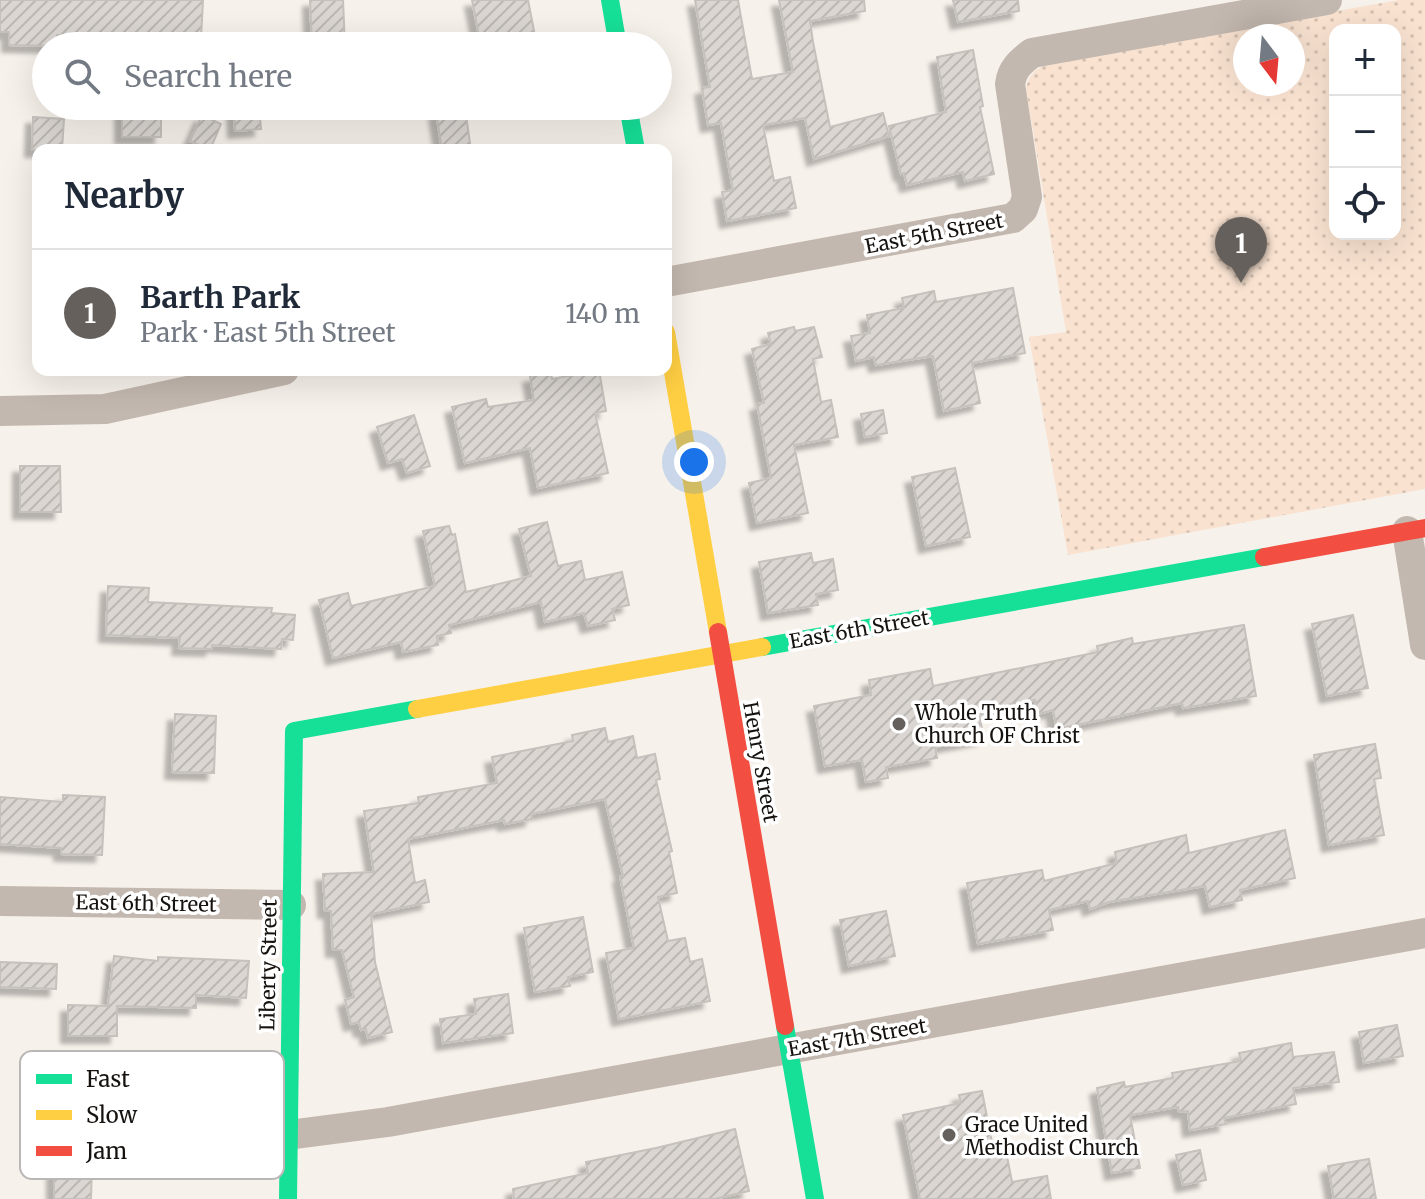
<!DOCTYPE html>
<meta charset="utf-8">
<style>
body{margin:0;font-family:Merriweather,serif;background:#f2f2f3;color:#1f2937}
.controls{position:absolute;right:24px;top:24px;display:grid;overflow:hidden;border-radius:16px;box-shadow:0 8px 32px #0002}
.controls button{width:72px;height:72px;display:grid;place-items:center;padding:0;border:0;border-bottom:2px solid #e0e1e3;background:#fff;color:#1f2937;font:40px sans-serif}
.compass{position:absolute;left:1233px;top:24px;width:72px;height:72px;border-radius:50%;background:#fff;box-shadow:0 8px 32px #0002;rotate:164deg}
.you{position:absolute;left:694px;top:462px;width:28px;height:28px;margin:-20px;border:6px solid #fff;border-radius:50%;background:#1a73e8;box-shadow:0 0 0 12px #1a73e833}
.badge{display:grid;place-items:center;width:52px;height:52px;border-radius:50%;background:#65605c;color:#fff;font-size:26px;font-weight:700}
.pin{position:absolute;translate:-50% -66px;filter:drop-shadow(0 2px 4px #0008)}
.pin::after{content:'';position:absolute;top:42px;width:28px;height:24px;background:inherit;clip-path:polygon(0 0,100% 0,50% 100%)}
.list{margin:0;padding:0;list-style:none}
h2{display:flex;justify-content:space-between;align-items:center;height:104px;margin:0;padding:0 32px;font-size:34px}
h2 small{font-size:26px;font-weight:400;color:#747a83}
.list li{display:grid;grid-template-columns:52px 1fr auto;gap:24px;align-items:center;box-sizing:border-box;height:128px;padding:0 32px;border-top:2px solid #e0e1e3}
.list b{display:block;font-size:30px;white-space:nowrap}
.list p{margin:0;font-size:26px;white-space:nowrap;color:#747a83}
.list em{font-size:26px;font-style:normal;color:#747a83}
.icon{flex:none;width:44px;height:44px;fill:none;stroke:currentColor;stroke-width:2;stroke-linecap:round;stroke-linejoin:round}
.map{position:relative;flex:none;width:1425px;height:1199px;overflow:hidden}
.search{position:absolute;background:#fff;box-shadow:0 8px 32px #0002;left:32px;top:32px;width:640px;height:88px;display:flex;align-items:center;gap:20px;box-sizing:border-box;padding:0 28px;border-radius:44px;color:#747a83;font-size:30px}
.panel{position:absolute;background:#fff;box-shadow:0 8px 32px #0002;left:32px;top:144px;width:640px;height:232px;border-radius:16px}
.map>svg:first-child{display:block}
</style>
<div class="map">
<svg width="1425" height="1199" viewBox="0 0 1425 1199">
<defs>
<pattern id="grass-dots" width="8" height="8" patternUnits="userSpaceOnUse" patternTransform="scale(2)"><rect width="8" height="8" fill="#f9e2d0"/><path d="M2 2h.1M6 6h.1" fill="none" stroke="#d5c1b1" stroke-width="1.8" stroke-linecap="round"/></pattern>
<pattern id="building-hatch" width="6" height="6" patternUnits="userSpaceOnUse" patternTransform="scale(2)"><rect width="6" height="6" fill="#dbd6d2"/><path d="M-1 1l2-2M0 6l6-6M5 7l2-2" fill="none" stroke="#bbb7b3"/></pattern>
<filter id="shadow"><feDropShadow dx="-7" dy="7" stdDeviation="2" flood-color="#0004"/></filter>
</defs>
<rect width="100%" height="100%" fill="#f7f1eb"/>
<!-- grass -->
<path fill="url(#grass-dots)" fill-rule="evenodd" d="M1399,0h26v489l-357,66 -39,-218 37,-5 -40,-243c4,-21 18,-24 37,-30zM1335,30h60v204h-60zM1245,36h48v48h-48z"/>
<!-- building -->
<path fill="url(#building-hatch)" stroke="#c6c1bc" stroke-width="2" filter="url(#shadow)" d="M0,0h203l-2,39 -41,-1v8h-39v-10l-64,-1v11l-48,-1v-13h-9z
M310,0h33l2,46h-33z
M472,0h56l9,46h-56z
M695,0h43l14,79 41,-7 -14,-72h85l1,11 -55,10 3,21 17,85 53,-14 6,23 -75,23 -9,-41 -42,7 11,56 16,-4 6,31 -69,13 -5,-29 11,-2 -12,-67 -13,2 -6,-37 8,-1z
M953,0h65l1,11 -61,11z
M973,50l10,56 -3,1 14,67 -29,7 -2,-9 -56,13 -3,-12 -3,1 -12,-48 57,-14 -9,-55z
M122,106h39v31h-39z
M234,106h25l2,23 -26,2z
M465,108l6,42h-29l-6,-38z
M202,115l19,9 -11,26 -20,-9z
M33,117l31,2 -2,31h-30z
M1013,288l12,65 -53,10 8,40 -36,8 -11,-55 -57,9 -2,-8 -18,4 -5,-25 19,-3 -3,-18 37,-7 -2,-10 32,-7 2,11z
M794,327l1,4 19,-4 8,30 -9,2 8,43 10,-2 7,37 -44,8 14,68 -51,10 -8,-40 22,-5 -14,-74 7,-1 -12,-54 19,-5 -3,-11z
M599,370l7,41 -11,2 13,60 -70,15 -8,-40 -65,15 -13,-56 34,-8 2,8 46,-7 -4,-24 21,-3 1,6z
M883,410l4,23 -22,4 -4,-23z
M414,415l16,51 -23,7 -5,-14 -14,4 -11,-36z
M20,466h40l1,46h-41z
M955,468l15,69 -44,9 -14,-69z
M547,522l11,44 23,-5 4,19 37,-8 7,33 -17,4 3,11 -27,6 -4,-13 -39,9 -4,-20 -92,23 2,8 -14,3 1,9 -35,7 -2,-10 -68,16 -14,-58 29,-7 3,13 84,-20 -12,-55 26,-5 3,9 3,-1 11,58 65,-16 -12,-47z
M811,553l2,10 20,-4 5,31 -22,4 2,11 -50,8 -9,-51z
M108,586l41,2 -1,14 124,6 -1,5 24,2 -2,25 -11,-1 -1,10 -69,-4v4l-33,-1 1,-10 -74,-3z
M1353,615l15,73 -41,8 -15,-72z
M1244,625l12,71 -73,12 -1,-5 -125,26 -4,-19 -15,4 -3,-14 -57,10 6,28 -49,9 2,11 -51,9 2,11 -22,4 -4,-22 -37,6 -11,-60 57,-11 -2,-15 61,-11 3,17 165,-34 -1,-6 35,-8 1,6z
M175,714l41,2 -2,57 -42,-1z
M605,728l3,14 25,-6 4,22 18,-4 5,25 -4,1 16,71 -3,1 8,41 -19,4 10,44 17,-3 5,24 12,-3 8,42 -91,18 -13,-66 28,-5 -14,-72h3l-18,-77 -74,15 1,5 -27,5 -1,-4 -96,19 7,44 10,-3 4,22 -58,12 4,48 17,70 -24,6 -2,-9 -5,1 -2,-8 -8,2 -6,-24 9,-3 -12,-47h-9l-2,-39h-6l-2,-37 51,-2 -10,-61 55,-8 -1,-6 79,-14 -5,-26 81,-16 -1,-6z
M1375,744l6,34 -7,1 10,56 -55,10 -15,-90z
M63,795l42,2 -3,58 -41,-1v-6l-61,-4v-47l63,5z
M1285,830l10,48 -55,12 2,10 -32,7 -5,-21 -96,16 -19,7 -2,-8 -39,9 4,20 -75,14 -11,-61 75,-13 2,11 73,-18 -2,-11 71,-17 3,18z
M886,911l9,45 -46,10 -9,-46z
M583,917l10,55 -25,5 2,9 -35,6 -11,-64z
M114,956l44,5v-4l91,4 -3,37 -50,-3v13l-79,-2v30h-49v-31l40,1z
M0,962l57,2 -1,25 -56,-2z
M508,994l5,39 -70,10 -3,-24 36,-5 -2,-15z
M1397,1025l6,31 -39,7 -5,-31z
M1291,1043l2,14 41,-5 5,30 -46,6 3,16 -72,14 2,6 -36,6 -2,-19 -9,1 -1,-5 -48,8 10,53 -28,5 -15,-85 27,-6 1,5 48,-9 -1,-5 69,-12 -2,-8z
M982,1091l11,57 12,-2 7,36 35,-6 4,23h-131l-17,-84 58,-12 -2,-8z
M735,1129l14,62 -35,8h-200l-1,-10 75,-16 -2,-11 70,-14z
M1200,1150l6,30 -23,5 -7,-30z
M1369,1159l7,40h-42l-6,-33z
M54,1163h38l-1,36h-37z"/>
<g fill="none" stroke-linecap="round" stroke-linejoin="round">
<!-- street -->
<path stroke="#c3b8af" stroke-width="30" d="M666,282l347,-64 10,-9 4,-12 -17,-113c2,-15 10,-22 22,-31l295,-53
M0,411l105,-2 179,-39
M1407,531l18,114
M0,901l291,4
M288,1135l100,-13 1037,-189"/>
<!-- fast -->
<path stroke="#16e098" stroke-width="18" d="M610,0l8,46
M628,106l8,44
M762,647l502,-90
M785,1026l30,173
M288,1199l6,-468 123,-22"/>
<!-- slow -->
<path stroke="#ffcf43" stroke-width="18" d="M666,332l52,300
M417,709l345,-62"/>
<!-- jam -->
<path stroke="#f24e42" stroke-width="18" d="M1264,557l161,-29
M718,632l67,394"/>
</g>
<!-- markers -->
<g fill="#65605c" stroke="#fff" stroke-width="3">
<circle cx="899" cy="724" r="8"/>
<circle cx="949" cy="1135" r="8"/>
</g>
<g text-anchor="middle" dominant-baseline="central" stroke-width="7" stroke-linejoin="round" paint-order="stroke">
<!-- street labels -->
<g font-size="20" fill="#16120f" stroke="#fff">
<text transform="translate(934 233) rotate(-11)">East 5th Street</text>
<text transform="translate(859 629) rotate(-10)">East 6th Street</text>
<text transform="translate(761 762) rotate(80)">Henry Street</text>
<text transform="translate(146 903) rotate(1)">East 6th Street</text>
<text transform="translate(268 965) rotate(-89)">Liberty Street</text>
<text transform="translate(857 1037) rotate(-10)">East 7th Street</text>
</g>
<!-- poi labels -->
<g font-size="20" fill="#16120f" stroke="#fff" text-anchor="start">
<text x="915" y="712">Whole Truth<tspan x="915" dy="23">Church OF Christ</tspan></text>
<text x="965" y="1124">Grace United<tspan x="965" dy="23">Methodist Church</tspan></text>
</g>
</g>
<!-- legend -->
<rect x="20" y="1051" width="264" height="128" rx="12" fill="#fff" stroke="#b9b8b7" stroke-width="2"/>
<rect x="36" y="1074" width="36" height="10" fill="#16e098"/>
<rect x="36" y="1110" width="36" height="10" fill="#ffcf43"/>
<rect x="36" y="1146" width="36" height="10" fill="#f24e42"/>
<g font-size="22" fill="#16120f">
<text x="86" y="1087">Fast</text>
<text x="86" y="1123">Slow</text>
<text x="86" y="1159">Jam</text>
</g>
</svg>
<div class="controls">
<button>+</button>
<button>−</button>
<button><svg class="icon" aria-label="locate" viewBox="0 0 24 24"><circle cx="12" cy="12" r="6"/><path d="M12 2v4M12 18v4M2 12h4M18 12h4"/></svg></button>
</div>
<svg class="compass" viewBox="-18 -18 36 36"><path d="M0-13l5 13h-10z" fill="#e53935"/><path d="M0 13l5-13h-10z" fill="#747a83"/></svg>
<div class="you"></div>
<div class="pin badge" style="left:1241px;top:283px">1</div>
<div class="search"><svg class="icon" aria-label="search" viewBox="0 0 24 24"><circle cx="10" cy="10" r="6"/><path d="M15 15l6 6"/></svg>Search here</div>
<section class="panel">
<h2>Nearby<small></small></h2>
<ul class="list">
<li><span class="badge">1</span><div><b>Barth Park</b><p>Park · East 5th Street</p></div><em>140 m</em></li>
</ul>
</section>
</div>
